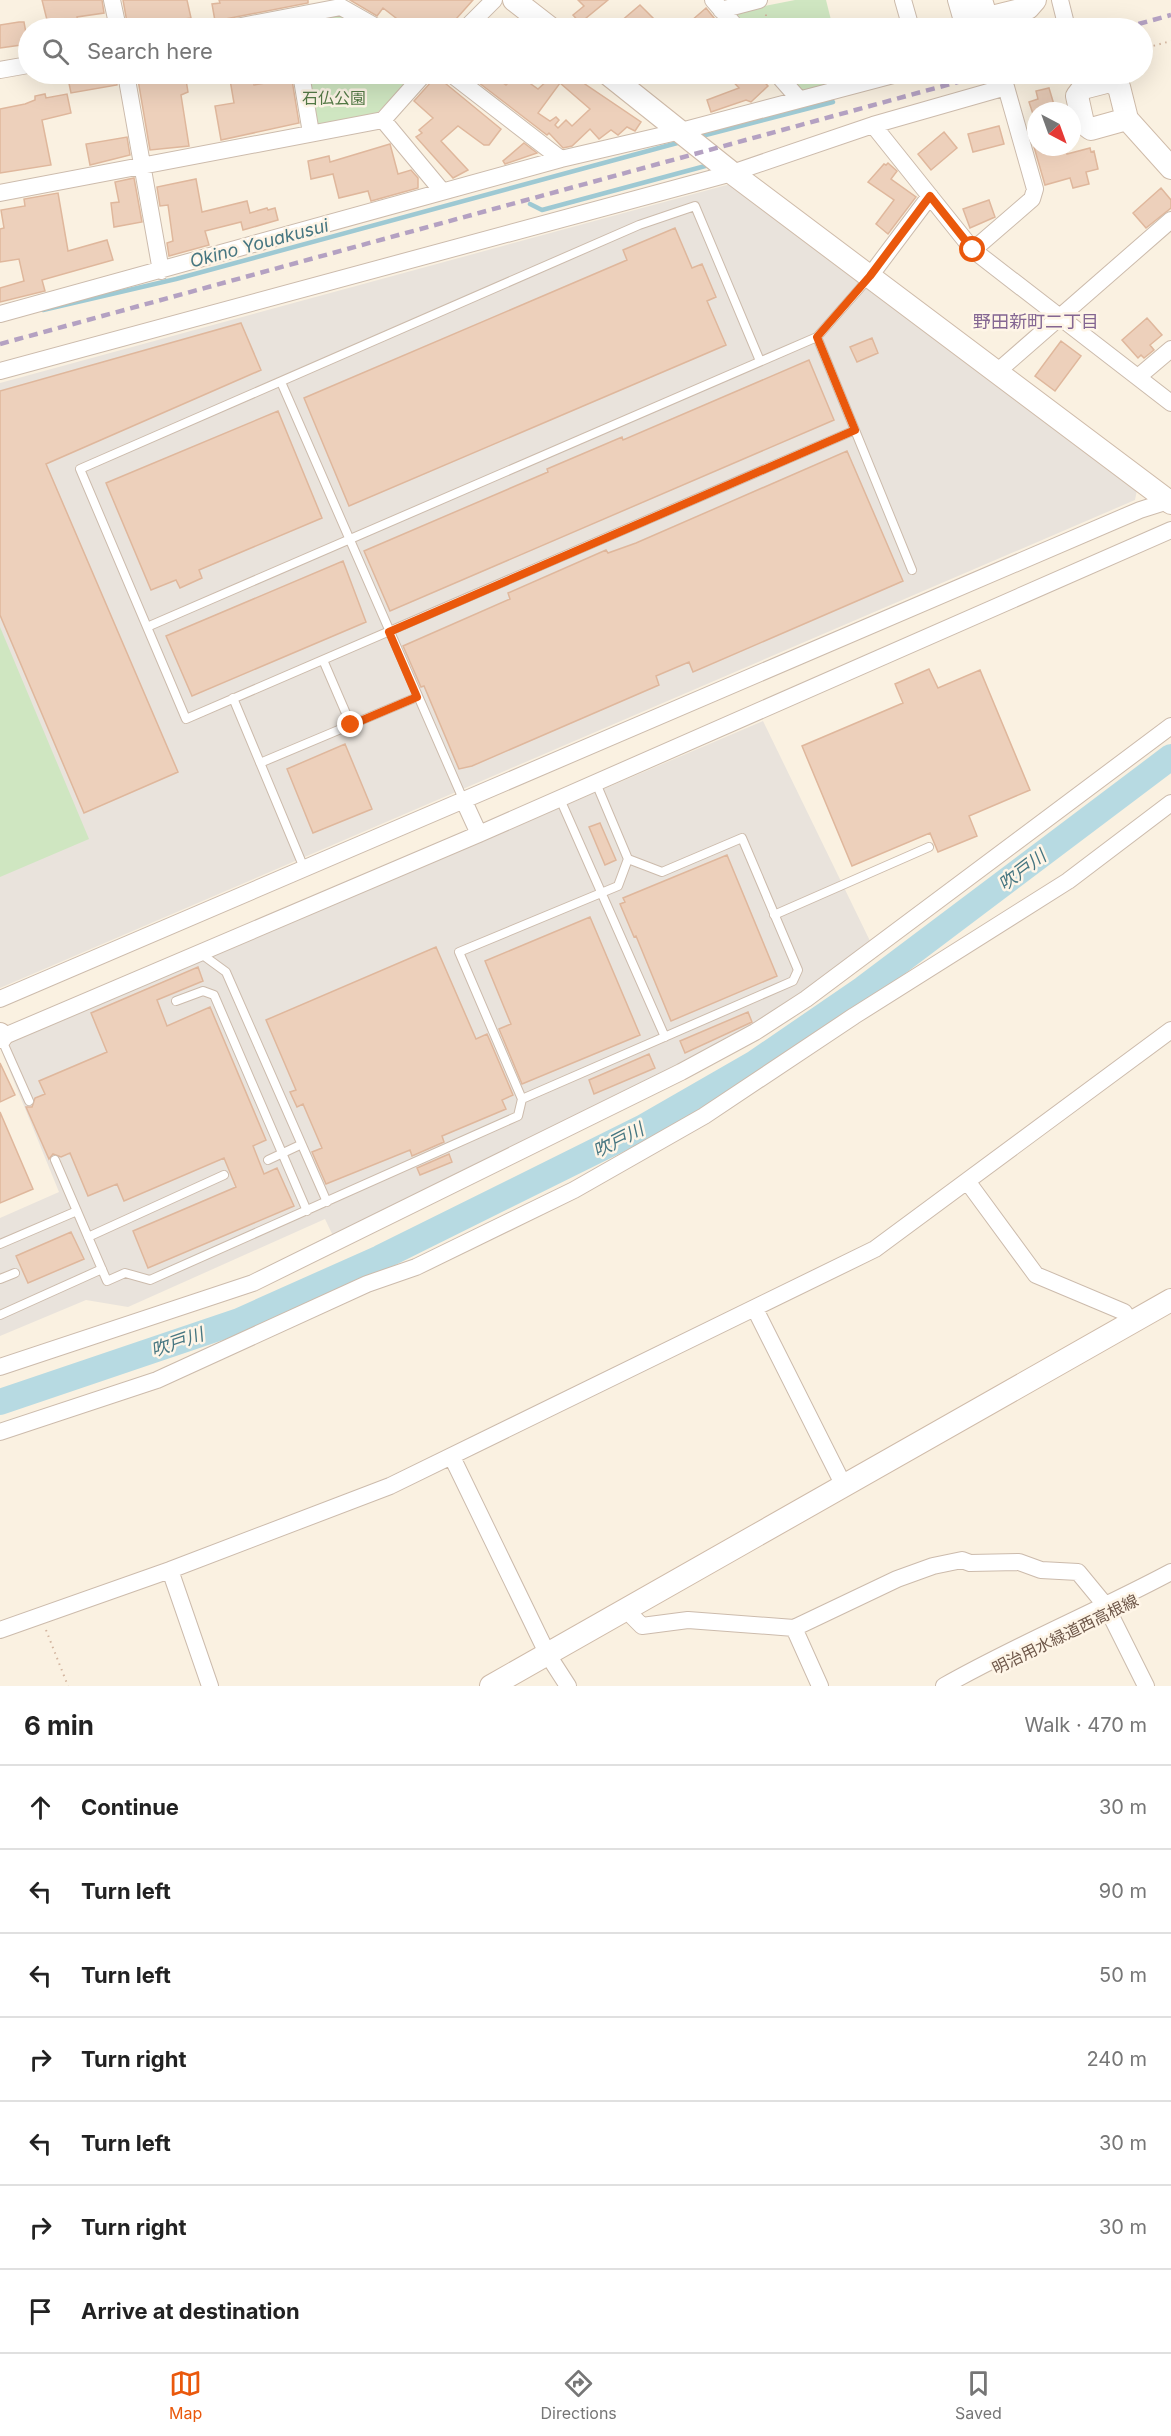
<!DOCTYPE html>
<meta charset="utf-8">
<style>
body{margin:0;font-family:Inter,"Noto Sans JP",sans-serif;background:#f2f2f2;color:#222}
.compass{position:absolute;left:1027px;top:102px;width:54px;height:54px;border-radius:50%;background:#fff;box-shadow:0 6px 24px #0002;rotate:139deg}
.stop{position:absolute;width:18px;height:18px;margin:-14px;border:4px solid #ea580c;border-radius:50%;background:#fff}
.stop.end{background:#ea580c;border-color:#fff;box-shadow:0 2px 6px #0008}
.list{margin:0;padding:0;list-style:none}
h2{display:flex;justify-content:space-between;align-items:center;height:78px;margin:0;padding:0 24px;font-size:26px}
h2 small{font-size:20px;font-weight:400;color:#767676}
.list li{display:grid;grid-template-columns:39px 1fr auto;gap:18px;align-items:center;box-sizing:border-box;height:84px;padding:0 24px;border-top:2px solid #e0e0e0}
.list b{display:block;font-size:22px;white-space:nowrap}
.list em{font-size:20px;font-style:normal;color:#767676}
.icon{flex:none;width:33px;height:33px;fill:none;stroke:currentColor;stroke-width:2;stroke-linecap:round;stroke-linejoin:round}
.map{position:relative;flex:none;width:1171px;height:1686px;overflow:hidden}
.search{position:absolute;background:#fff;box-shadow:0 6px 24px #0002;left:18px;right:18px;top:18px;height:66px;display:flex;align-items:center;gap:15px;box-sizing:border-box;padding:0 21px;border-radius:33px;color:#767676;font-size:22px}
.sheet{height:666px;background:#fff}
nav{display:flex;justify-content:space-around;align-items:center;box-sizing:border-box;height:84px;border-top:2px solid #e0e0e0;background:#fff;font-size:16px;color:#767676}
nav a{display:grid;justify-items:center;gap:3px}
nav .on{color:#ea580c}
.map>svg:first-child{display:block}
</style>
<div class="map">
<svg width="1171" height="1686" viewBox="0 0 1171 1686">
<rect width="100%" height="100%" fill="#faf1e1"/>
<!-- industrial -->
<path fill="#e9e3dc" d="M734,183l403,307 -2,10 -1135,488v-605z
M763,721l108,222 -122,86 -415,209 -9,-19 -197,88 -42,-7 -86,36v-118l59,-26 -59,-145z"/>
<!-- green -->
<path fill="#cfe6c1" d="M795,0h31l7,28h-88l-9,-11 3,-6z
M342,15l23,13h-68l5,-6z
M304,74h112l-39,39 -59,13z
M784,74h61l2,7 -47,12z
M0,627l89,212 -89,38z"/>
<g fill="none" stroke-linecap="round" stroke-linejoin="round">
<!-- stream -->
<path stroke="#9ec9d3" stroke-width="4.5" d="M698,137l135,-35
M530,204l12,6 167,-45
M43,310l133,-31 505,-137"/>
<!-- river -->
<path stroke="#b7dae2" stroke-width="26" d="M0,1402l239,-81 141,-63 262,-130 113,-65 108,-74 308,-232"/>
</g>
<!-- building -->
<path fill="#edd0bb" stroke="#dfb79c" stroke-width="1.5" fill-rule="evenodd" d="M42,0h60l2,13 -27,4 2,11h-30z
M123,0h64l4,18 -63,10z
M219,0h89v3l-93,18 -3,-17 8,-1z
M350,0h123l-25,28h-50l3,-6 -18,-14 -6,8z
M578,0h30l-28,23 -7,-8 11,-9z
M640,5l18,18 -5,5h-40z
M706,8l12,15 -6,5h-29z
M19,22h5l4,22 -28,4v-23z
M67,74h49l1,11 -46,8z
M137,74h48l3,18 -7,3 8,51 -39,4z
M229,74h23l2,11 23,-4 -1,-5 15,-2 8,49 -78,17 -6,-34 19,-3z
M434,74l67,55 -12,16h-5l-26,-19 -17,15 27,29 -15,8 -37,-41 6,-4 -3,-3 14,-12 -19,-17 18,-20z
M472,74h18l16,11 11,-11 21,15 13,-12 -4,-3h30l10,7 -2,3 56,38 -6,9 -8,-4 -9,8 -7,-5 -12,9 -9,-10 -18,17 -9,2 -14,-15 -2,2 -77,-59zM560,83l30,26 -18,17 -6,-6 -8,8 -3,-3 4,-5 -3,-3 -6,4 -12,-8z
M726,74h31l11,12 -17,16 -5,-2 -35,12 -4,-12 32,-12z
M1049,88l6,20 -22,6 -4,-12 9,-3 -2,-8z
M45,94l1,4 21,-4 4,19 -29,7 9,45 -51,8v-64l25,-5 10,-4v-4z
M999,126l5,18 -31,8 -5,-18z
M944,132l13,16 -26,22 -13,-16z
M127,137l3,18 -40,10 -4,-21z
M524,143l13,10 -32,11 -2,-3z
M390,144l8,30 13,-4 7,8v10l-47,13 -3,-10 -29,7 -6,-24 -22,5 -3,-18 21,-5 1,6z
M1034,147h31l2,7 23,-6 1,4 3,-1 4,18 -12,3 3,12 -16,4 -3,-10 -25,7z
M888,163l9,8 -6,8 25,18 -28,37 -12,-10 18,-24 -26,-18 16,-18 2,1z
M134,178l8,44 -28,5 -3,-24 8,-1 -4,-20z
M196,179l6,33 45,-11 3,12 17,-5 1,2 7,-2 3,12 -35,10 -2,-8 -36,9 4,14 -40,11 -2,-13 6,-2 -5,-36 -8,1 -3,-19z
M1161,188l10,12v8l-25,20 -13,-15z
M58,193l10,58 39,-11 6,20 -71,20 3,11 -45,11v-14l24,-7 -5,-22 -19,3v-33l4,-1 -3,-18 24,-4 -1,-7z
M989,200l6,17 -25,11 -7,-19z
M675,228l17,40 10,-4 14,33 -9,4 19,44 -377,161 -45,-108 323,-138 -4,-10z
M1147,318l15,17 -12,10 4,5 -10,8 -3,-3 -3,3 -16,-18z
M241,323l20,47 -215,94 132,308 -94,41 -84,-198v-224z
M872,338l6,15 -21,9 -7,-15z
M1061,341l20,15 -26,35 -20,-15z
M809,360l25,60 -444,191 -26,-60 184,-79 -1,-3 75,-32 1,3z
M278,411l44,107 -123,52 3,8 -22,10 -4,-8 -25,10 -45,-107z
M847,451l56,130 -210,91 -4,-10 -33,14 3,9 -187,81 -13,3 -35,-83 -3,1 -18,-41 107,-47 -2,-6 98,-43 2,3 28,-10z
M343,561l23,61 -174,74 -26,-60z
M929,669l9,19 42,-18 50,120 -61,26 8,20 -39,16 -8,-19 -78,33 -50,-120 101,-43 -8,-19z
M345,744l27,65 -59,24 -26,-64z
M600,823l16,37 -11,5 -16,-38z
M727,855l50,121 -106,45 -35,-85 -2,1 -14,-33 5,-2 -2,-4z
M590,917l50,118 -118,49 -23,-55 12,-5 -26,-63z
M436,947l40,92 11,-5 26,61 -11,5 4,9 -64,27 2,6 -32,14 -2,-6 -84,34 -14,-32 10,-4 -19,-44 -6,3 -7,-15 6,-2 -30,-70z
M198,967l5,14 -46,19 10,26 43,-19 56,133 -13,6 11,28 13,-6 17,38 -146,62 -15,-37 103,-44 -12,-29 -100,43 -7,-17 -29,12 -18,-43 -9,4 -8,-3 -4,5 -23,-52h6l3,-9 10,-4 -6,-13 68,-29 -16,-39z
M748,1012l4,10 -67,31 -5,-12z
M649,1054l6,14 -61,26 -5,-14z
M0,1063l15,32 -15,7z
M0,1112l33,77 -33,14z
M449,1154l3,8 -32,13 -3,-7z
M71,1232l13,27 -56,24 -12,-27z"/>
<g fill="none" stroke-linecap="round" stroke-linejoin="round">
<defs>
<path id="lane" d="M817,337l95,233
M760,361l-65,-155 -56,19 -559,244 106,250 669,-289
M281,382l182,417
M147,627l670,-290 51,-58
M323,660l28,65
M233,698l71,170
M260,763l157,-66
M596,783l32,76
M560,799l105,238
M774,915l155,-68
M200,953l26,19 101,230
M176,1001l27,-10 11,4 93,216
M1,1038l28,63
M55,1160l52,121 18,-8 25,7 368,-164 4,-17 271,-118 5,-11 -56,-132 -80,34 -34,-13 -10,27 -159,66 63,147
M268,1160l32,-15
M88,1237l136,-62
M0,1244l77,-33
M0,1279l15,-6
M0,1315l102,-46"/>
<path id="street" d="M112,0l6,28
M713,0l24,28
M903,0l8,28
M956,0l8,28
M969,0c6,23 9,30 35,23
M1060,0l7,28
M721,10l38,-10
M231,28l110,-21 37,21
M466,28l28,-28
M0,70l28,-5
M126,74l35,197
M301,74l10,59
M424,74l-41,46 59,71
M451,74l110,85
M777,74l22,25
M873,125l100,125 198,153
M0,193l383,-73
M870,276l60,-80
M0,314l561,-155 120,-28 216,-57
M0,371l732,-198 141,-48 133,-38 29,102 -3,10 -59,51
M998,371l173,-151
M1138,377l33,-28
M463,799l16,35
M0,999l1140,-489 31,-10
M0,1038l479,-204 692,-304
M967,1181l69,94 88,37 7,11
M755,1309l89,177
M0,1367l253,-84 428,-211 74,-40 51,-33 365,-273
M0,1432l157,-52 210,-96 49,-17 158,-77 130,-74 150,-100 214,-135 103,-78
M452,1457l96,198 20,31
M170,1570l40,116
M629,1607l4,10 9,9 46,-6 106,8 103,-49 36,-13 29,-6 8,3 49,-1 22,8 37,2 28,34 40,80
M794,1628l26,58
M0,1630l170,-60 220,-84 485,-237 296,-219
M944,1686c74,-42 152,-74 227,-114"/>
<path id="secondary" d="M514,0l36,28
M981,0l4,13 7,4 36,-9 7,-8
M608,74l124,99 439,330
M1127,119l-36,10 -8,-6 -6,-27 6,-8 27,-7 9,6 8,32 44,49
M0,1034l1,3
M491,1686l680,-386"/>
</defs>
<!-- lane casing -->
<use href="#lane" stroke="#ccbbac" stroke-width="10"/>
<!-- street casing -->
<use href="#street" stroke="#ccbbac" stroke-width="18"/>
<!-- secondary casing -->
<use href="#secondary" stroke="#cfbba9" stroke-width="24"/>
<!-- path -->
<path stroke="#d2b49e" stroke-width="2" stroke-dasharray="1.5 4.5" stroke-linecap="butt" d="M766,28v-15
M1142,49l29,-8
M801,77l19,-1v2
M1021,83l28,-7
M46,1630l22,56"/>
<!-- lane -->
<use href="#lane" stroke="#fff" stroke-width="8"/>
<!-- street -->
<use href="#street" stroke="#fff" stroke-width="16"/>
<!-- secondary -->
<use href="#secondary" stroke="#fff" stroke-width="22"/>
<!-- rail -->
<path stroke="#b4a1c2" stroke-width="4.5" stroke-dasharray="9 6" stroke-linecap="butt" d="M1124,28l47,-13
M0,344l987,-270"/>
</g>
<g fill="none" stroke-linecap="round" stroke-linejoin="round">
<!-- route -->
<path stroke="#ea580c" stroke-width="8" d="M351,725l66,-28 -28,-65 466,-202 -38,-93 53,-61 60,-80 43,54"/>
</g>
<g text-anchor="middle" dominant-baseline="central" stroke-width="5" stroke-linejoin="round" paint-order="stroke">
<!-- park labels -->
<g font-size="16" fill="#547a46" stroke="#fef5e7">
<text x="334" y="98">石仏公園</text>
</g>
<!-- street labels -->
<g font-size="16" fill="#6f584a" stroke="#fef5e7">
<text transform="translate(1065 1634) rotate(-26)">明治用水緑道西高根線</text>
</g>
<!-- water labels -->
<g font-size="18" font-style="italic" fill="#467681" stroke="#fef5e7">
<text transform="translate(259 243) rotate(-15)">Okino Youakusui</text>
<text transform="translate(1022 870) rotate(-37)">吹戸川</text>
<text transform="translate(618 1140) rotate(-27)">吹戸川</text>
<text transform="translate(177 1342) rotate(-19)">吹戸川</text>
</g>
<!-- neighbourhood labels -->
<g font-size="18" fill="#846692" stroke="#fef5e7">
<text x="1036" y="321">野田新町二丁目</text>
</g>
</g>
</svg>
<svg class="compass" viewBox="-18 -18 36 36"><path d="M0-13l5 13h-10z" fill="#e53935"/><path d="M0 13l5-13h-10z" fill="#767676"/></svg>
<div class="stop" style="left:973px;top:250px"></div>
<div class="stop end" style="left:351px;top:725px"></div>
<div class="search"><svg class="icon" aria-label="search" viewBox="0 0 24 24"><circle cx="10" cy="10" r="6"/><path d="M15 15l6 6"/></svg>Search here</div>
</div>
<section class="sheet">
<h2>6 min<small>Walk · 470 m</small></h2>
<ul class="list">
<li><svg class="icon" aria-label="ahead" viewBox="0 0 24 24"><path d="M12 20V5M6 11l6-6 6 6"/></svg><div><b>Continue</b></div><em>30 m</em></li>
<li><svg class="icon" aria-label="left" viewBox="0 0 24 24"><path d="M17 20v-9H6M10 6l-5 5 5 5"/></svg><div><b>Turn left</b></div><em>90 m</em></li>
<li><svg class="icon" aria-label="left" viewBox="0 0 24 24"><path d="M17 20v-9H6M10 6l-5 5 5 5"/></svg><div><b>Turn left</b></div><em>50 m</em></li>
<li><svg class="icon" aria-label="right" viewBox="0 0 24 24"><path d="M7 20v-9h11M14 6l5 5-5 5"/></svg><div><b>Turn right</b></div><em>240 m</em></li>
<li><svg class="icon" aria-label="left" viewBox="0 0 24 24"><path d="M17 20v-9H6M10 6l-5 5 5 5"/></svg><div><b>Turn left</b></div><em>30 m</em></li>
<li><svg class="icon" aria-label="right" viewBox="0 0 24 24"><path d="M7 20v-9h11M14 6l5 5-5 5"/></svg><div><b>Turn right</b></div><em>30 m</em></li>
<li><svg class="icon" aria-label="arrive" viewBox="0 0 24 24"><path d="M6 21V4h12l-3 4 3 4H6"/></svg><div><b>Arrive at destination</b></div></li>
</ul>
</section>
<nav>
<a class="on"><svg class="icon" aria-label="map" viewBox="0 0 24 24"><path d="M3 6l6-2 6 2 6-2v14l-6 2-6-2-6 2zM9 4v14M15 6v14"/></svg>Map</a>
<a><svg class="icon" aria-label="directions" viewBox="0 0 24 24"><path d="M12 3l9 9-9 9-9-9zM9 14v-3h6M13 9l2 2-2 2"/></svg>Directions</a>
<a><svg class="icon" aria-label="saved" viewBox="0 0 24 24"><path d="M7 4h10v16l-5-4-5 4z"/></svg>Saved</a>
</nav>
